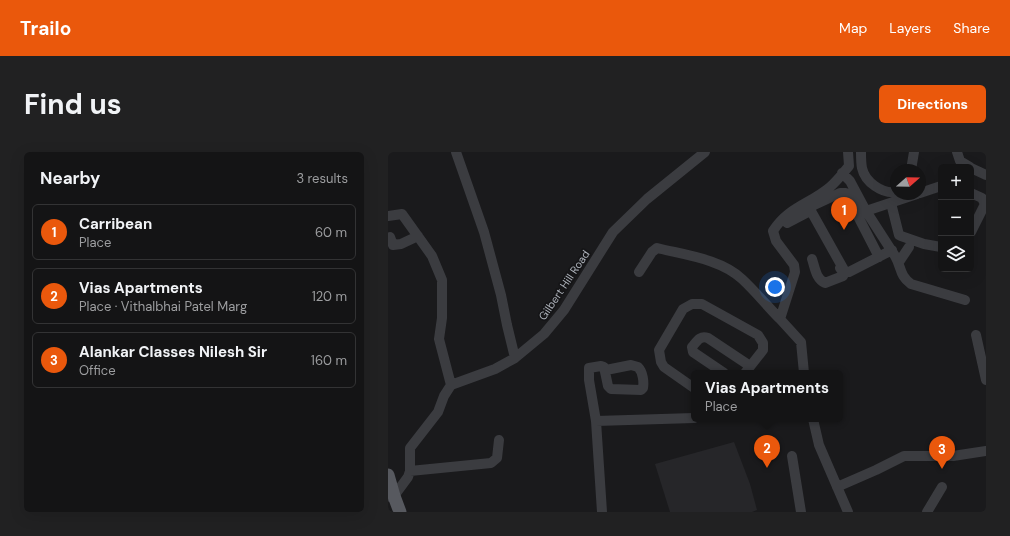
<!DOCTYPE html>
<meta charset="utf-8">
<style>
body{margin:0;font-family:"DM Sans",sans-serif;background:#212122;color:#f1f3f6}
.controls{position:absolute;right:12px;top:12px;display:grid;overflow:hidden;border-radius:6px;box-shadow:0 4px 16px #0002}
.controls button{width:36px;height:36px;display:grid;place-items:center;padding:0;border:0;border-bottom:1px solid #333334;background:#141415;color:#f1f3f6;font:20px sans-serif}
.compass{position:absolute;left:502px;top:12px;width:36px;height:36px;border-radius:50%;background:#141415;box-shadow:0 4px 16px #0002;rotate:70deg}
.you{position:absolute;left:387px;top:135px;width:14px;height:14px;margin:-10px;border:3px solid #fff;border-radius:50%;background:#1a73e8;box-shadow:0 0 0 6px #1a73e833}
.badge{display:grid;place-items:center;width:26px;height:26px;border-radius:50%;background:#ea580c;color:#fff;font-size:13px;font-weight:700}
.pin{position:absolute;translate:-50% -33px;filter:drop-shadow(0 1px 2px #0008)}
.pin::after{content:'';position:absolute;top:21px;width:14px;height:12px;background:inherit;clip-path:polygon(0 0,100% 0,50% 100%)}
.popup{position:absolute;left:303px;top:218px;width:152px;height:52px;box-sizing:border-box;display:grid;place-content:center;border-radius:6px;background:#141415;filter:drop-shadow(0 1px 3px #0005);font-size:13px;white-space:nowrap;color:#9d9ea0}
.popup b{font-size:15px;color:#f1f3f6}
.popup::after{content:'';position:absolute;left:50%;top:100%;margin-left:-8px;border:8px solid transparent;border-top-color:#141415}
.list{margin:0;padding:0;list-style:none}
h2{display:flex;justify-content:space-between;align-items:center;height:52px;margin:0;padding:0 16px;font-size:17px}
h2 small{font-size:13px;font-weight:400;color:#9d9ea0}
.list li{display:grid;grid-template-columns:26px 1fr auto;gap:12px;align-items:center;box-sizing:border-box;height:56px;margin:0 8px 8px;padding:0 8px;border:1px solid #333334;border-radius:6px}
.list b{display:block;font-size:15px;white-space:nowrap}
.list p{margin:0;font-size:13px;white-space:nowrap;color:#9d9ea0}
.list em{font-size:13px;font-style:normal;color:#9d9ea0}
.icon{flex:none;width:22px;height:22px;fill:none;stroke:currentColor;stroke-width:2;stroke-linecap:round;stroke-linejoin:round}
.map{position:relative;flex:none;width:598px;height:360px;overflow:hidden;border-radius:6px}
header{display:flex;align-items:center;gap:24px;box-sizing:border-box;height:56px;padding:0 20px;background:#ea580c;color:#fff}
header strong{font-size:19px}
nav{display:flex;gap:22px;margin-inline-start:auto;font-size:14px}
.intro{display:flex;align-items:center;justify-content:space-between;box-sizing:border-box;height:96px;padding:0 24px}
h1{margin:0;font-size:28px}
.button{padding:10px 18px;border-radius:6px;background:#ea580c;color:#fff;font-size:14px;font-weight:700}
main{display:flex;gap:24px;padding:0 24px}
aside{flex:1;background:#141415;border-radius:6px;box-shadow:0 4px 16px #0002}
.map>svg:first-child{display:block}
</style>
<header>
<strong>Trailo</strong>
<nav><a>Map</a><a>Layers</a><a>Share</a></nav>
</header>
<div class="intro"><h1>Find us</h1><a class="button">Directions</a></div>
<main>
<aside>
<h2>Nearby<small>3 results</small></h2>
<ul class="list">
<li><span class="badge">1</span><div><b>Carribean</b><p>Place</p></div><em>60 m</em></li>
<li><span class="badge">2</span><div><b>Vias Apartments</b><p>Place · Vithalbhai Patel Marg</p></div><em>120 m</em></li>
<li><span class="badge">3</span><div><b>Alankar Classes Nilesh Sir</b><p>Office</p></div><em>160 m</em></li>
</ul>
</aside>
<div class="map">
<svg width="598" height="360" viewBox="0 0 598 360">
<rect width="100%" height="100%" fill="#1a1a1c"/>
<!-- built -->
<path fill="#262629" d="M346,290l16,42 7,26 -5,2h-82l-15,-48z"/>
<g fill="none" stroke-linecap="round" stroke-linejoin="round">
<!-- minor -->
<path stroke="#3b3c40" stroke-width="10" d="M68,0l28,80 17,63 6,30 8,33
M473,0c0,5 0,11 1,16 3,14 20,26 34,24
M569,0l3,9 10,6
M583,16l15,7
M523,18l3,-18
M454,21l8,8 16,30 29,45c7,12 4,19 16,28l54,16
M532,41l21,-7
M583,41l11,5 3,6 -14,28
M503,51l8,32 2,1 23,8 17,3
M478,59l51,-17
M0,64l14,-2 30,42 10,24v38l-3,21 12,46
M399,71l21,-11
M0,86l2,-1 3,8 8,-1 17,-8
M491,105l-33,-64h-6l-28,13 -1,5 33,59 2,2h3l43,-22
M424,107c3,9 4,20 13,24l18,-7 1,-2 -4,-6
M511,110l10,-15
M251,120l13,-20 5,-4c28,7 64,11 85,31 14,13 25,27 38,40
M588,183l10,45
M336,221l-31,-21 -1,-5c5,-6 8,-12 16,-9l42,28
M416,221l-3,-31 -21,-23 15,-47 -1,-7 -18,-24 -3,-10c15,-24 37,-27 57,-44 7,-6 13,-14 19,-21l-1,-14
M306,236l-30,-21 -3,-5 -2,-12 24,-41 9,-5h10l56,31 5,8v7l-18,23
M425,267l6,26 29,67
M208,269l98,-3
M404,304l9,56
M22,319l81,-8 6,-5 2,-18
M449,335l39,-17 28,-14h49l33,-5
M2,345l4,-1 14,-19 2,-6v-23l28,-36 6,-16 7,-11 44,-16 20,-11 29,-24 20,-24 49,-78 34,-33 58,-47
M214,360l-6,-91 -7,-41v-12l12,-2 3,1 4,19 3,3 30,1 2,-2c1,-6 0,-16 -5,-21l-7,-2 -25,5
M539,360l15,-25"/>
<!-- major -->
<path stroke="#57595f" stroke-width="13" d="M0,323l6,21 6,16"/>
</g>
<g text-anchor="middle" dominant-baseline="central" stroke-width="3.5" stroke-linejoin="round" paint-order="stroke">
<!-- street labels -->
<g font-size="11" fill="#adb2ba" stroke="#151517">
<text transform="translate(176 133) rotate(-56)">Gilbert Hill Road</text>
</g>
</g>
</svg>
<div class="controls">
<button>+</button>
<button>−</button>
<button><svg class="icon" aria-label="layers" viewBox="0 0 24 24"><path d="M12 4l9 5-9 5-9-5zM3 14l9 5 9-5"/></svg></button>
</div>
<svg class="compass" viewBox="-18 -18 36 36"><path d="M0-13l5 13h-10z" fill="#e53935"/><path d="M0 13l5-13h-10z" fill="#9d9ea0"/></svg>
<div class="you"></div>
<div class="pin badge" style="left:456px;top:78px">1</div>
<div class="pin badge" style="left:379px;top:316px">2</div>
<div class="popup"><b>Vias Apartments</b>Place</div>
<div class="pin badge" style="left:554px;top:317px">3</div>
</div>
</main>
